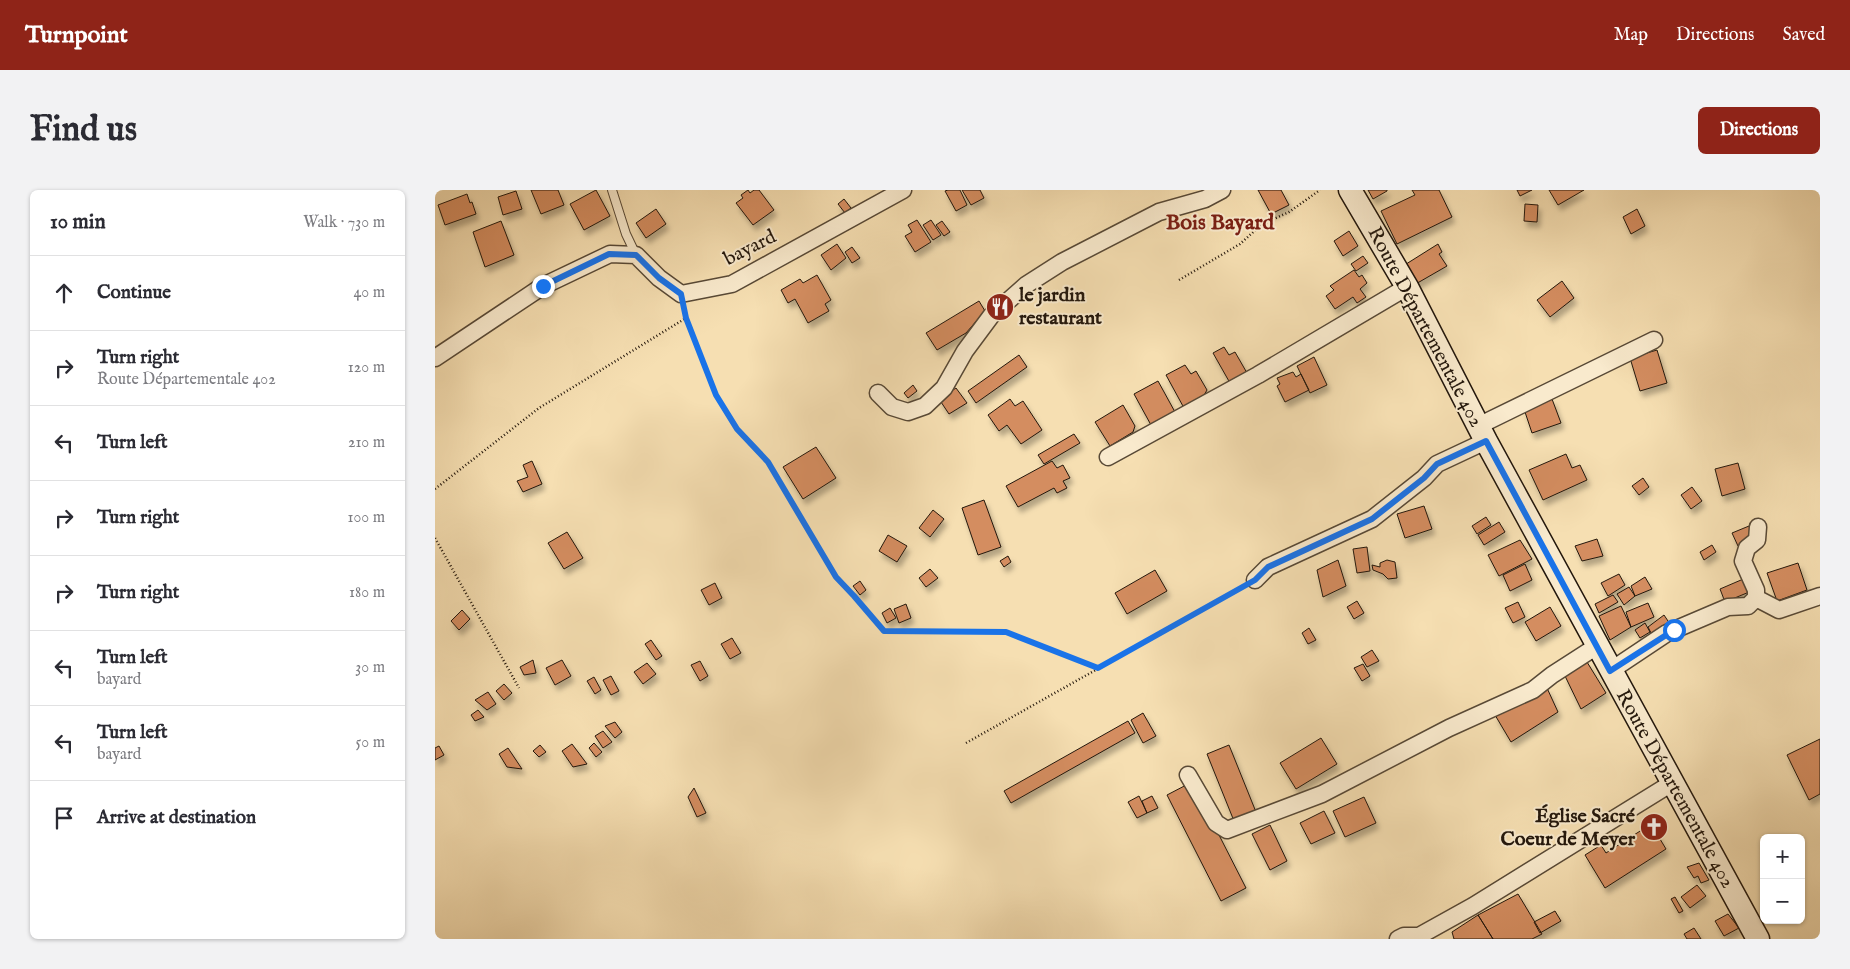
<!DOCTYPE html>
<meta charset="utf-8">
<style>
body{margin:0;font-family:"IM FELL English",serif;background:#f2f2f3;color:#2b2b33}
.controls{position:absolute;right:15px;bottom:15px;display:grid;overflow:hidden;border-radius:8px;box-shadow:0 1px 4px #0004}
.controls button{width:45px;height:45px;display:grid;place-items:center;padding:0;border:0;border-bottom:1px solid #e1e1e2;background:#fff;color:#2b2b33;font:25px sans-serif}
.stop{position:absolute;width:15px;height:15px;margin:-11px;border:4px solid #1a73e8;border-radius:50%;background:#fff}
.stop.end{background:#1a73e8;border-color:#fff;box-shadow:0 1px 5px #0008}
.list{margin:0;padding:0;list-style:none}
h2{display:flex;justify-content:space-between;align-items:center;height:65px;margin:0;padding:0 20px;font-size:21px}
h2 small{font-size:16px;font-weight:400;color:#7c7c81}
.list li{display:grid;grid-template-columns:32px 1fr auto;gap:15px;align-items:center;box-sizing:border-box;height:75px;padding:0 20px;border-top:1px solid #e1e1e2}
.list b{display:block;font-size:19px;white-space:nowrap}
.list p{margin:0;font-size:16px;white-space:nowrap;color:#7c7c81}
.list em{font-size:16px;font-style:normal;color:#7c7c81}
.icon{flex:none;width:28px;height:28px;fill:none;stroke:currentColor;stroke-width:2;stroke-linecap:round;stroke-linejoin:round}
.map{position:relative;flex:none;width:1385px;height:749px;overflow:hidden;border-radius:8px}
header{display:flex;align-items:center;gap:30px;box-sizing:border-box;height:70px;padding:0 25px;background:#8f2418;color:#fff}
header strong{font-size:24px}
nav{display:flex;gap:28px;margin-inline-start:auto;font-size:18px}
.intro{display:flex;align-items:center;justify-content:space-between;box-sizing:border-box;height:120px;padding:0 30px}
h1{margin:0;font-size:35px}
.button{padding:12px 22px;border-radius:8px;background:#8f2418;color:#fff;font-size:18px;font-weight:700}
main{display:flex;gap:30px;padding:0 30px}
aside{flex:1;background:#fff;border-radius:8px;box-shadow:0 1px 4px #0004}
.map>svg:first-child{display:block}
</style>
<header>
<strong>Turnpoint</strong>
<nav><a>Map</a><a>Directions</a><a>Saved</a></nav>
</header>
<div class="intro"><h1>Find us</h1><a class="button">Directions</a></div>
<main>
<aside>
<h2>10 min<small>Walk · 730 m</small></h2>
<ul class="list">
<li><svg class="icon" aria-label="ahead" viewBox="0 0 24 24"><path d="M12 20V5M6 11l6-6 6 6"/></svg><div><b>Continue</b></div><em>40 m</em></li>
<li><svg class="icon" aria-label="right" viewBox="0 0 24 24"><path d="M7 20v-9h11M14 6l5 5-5 5"/></svg><div><b>Turn right</b><p>Route Départementale 402</p></div><em>120 m</em></li>
<li><svg class="icon" aria-label="left" viewBox="0 0 24 24"><path d="M17 20v-9H6M10 6l-5 5 5 5"/></svg><div><b>Turn left</b></div><em>210 m</em></li>
<li><svg class="icon" aria-label="right" viewBox="0 0 24 24"><path d="M7 20v-9h11M14 6l5 5-5 5"/></svg><div><b>Turn right</b></div><em>100 m</em></li>
<li><svg class="icon" aria-label="right" viewBox="0 0 24 24"><path d="M7 20v-9h11M14 6l5 5-5 5"/></svg><div><b>Turn right</b></div><em>180 m</em></li>
<li><svg class="icon" aria-label="left" viewBox="0 0 24 24"><path d="M17 20v-9H6M10 6l-5 5 5 5"/></svg><div><b>Turn left</b><p>bayard</p></div><em>30 m</em></li>
<li><svg class="icon" aria-label="left" viewBox="0 0 24 24"><path d="M17 20v-9H6M10 6l-5 5 5 5"/></svg><div><b>Turn left</b><p>bayard</p></div><em>50 m</em></li>
<li><svg class="icon" aria-label="arrive" viewBox="0 0 24 24"><path d="M6 21V4h12l-3 4 3 4H6"/></svg><div><b>Arrive at destination</b></div></li>
</ul>
</aside>
<div class="map">
<svg width="1385" height="749" viewBox="0 0 1385 749">
<defs>
<filter id="shadow"><feDropShadow dx="3" dy="5.5" stdDeviation="2.5" flood-color="#0004"/></filter>
</defs>
<rect width="100%" height="100%" fill="#f6dfb2"/>
<filter id="stains"><feTurbulence type="fractalNoise" baseFrequency=".004" numOctaves="4"/><feColorMatrix values="0 0 0 0 .2 0 0 0 0 .09 0 0 0 0 .02 0 0 0 .5 -.17"/></filter>
<radialGradient id="worn" r=".72"><stop offset=".6" stop-color="#630" stop-opacity="0"/><stop offset="1" stop-color="#630" stop-opacity=".3"/></radialGradient>
<!-- building -->
<path fill="#d48d61" stroke="#23170c" filter="url(#shadow)" d="M96,0h27l6,15 -23,9z
M161,0l14,26 -26,14 -14,-26z
M313,0l2,3 4,-3h5l15,20 -21,15 -17,-22 7,-5 -2,-3z
M513,0h12l7,15 -11,6 -11,-20z
M527,0h18l4,8 -13,7z
M823,0h23l8,15 -18,9z
M933,0h19v1l-14,8z
M977,0h27l13,27 -55,27 -16,-33 34,-16z
M1082,0h15l-12,6z
M1114,0h35l-26,15z
M81,1l6,18 -19,6 -5,-18z
M32,4l3,9 2,-1 4,12 -31,11 -7,-20z
M409,9l7,9 -6,5 -7,-9z
M1090,14l13,1 -1,17 -13,-1z
M221,19l10,15 -20,14 -10,-15z
M1202,19l8,17 -14,8 -8,-17z
M482,30l14,22 -16,10 -10,-16 7,-4 -4,-7z
M496,30l10,15 -8,5 -10,-15z
M66,31l13,34 -29,12 -12,-35z
M507,31l8,11 -6,4 -8,-11z
M914,41l9,15 -15,10 -9,-15z
M402,54l9,14 -15,12 -10,-15z
M1003,54l4,8 -3,2 8,12 -33,19 -11,-19z
M417,57l8,11 -8,5 -7,-11z
M928,66l5,7 -12,8 -5,-7z
M919,80l5,7 3,-2 5,8 -7,6 6,8 -9,6 -4,-6 -18,12 -9,-13 8,-6 -4,-4z
M382,85l14,25 -6,4 4,7 -21,12 -13,-24 -7,4 -7,-13 19,-11 3,4z
M1127,91l12,17 -24,19 -13,-17z
M544,111l6,10 -19,22 -29,17 -11,-17z
M789,157l5,8 6,-3 12,21 -17,10 -17,-30z
M1222,160l10,33 -27,8 -10,-33z
M584,165l8,12 -51,36 -8,-12z
M879,167l13,28 -17,8 -13,-27z
M750,175l6,9 5,-3 11,19 -4,7 -19,11 -18,-33z
M858,182l3,5 5,-3 8,16 -24,12 -8,-16 3,-2 -3,-6z
M723,191l17,31 -24,13 -17,-31z
M478,195l4,6 -9,7 -4,-5z
M521,198l11,15 -18,11 -10,-15z
M575,209l5,7 8,-5 19,29 -21,14 -14,-19 -8,6 -11,-16z
M1117,209l9,24 -29,10 -8,-24z
M688,215l12,21 -2,6 -23,14 -15,-24z
M639,244l6,9 -36,21 -6,-9z
M381,257l20,31 -33,21 -20,-32z
M1131,264l6,14 8,-3 7,15 -44,20 -14,-30z
M97,271l10,23 -19,8 -6,-11 11,-4 -5,-12z
M617,271l5,7 6,-3 7,13 -7,3 4,7 -10,5 -3,-5 -36,19 -12,-21z
M1303,273l7,26 -23,7 -7,-27z
M1208,288l6,9 -10,8 -7,-9z
M1257,297l10,14 -11,8 -10,-14z
M549,310l17,47 -23,8 -16,-47z
M989,316l8,23 -27,9 -8,-24z
M498,320l11,9 -14,18 -11,-9z
M1051,327l5,8 -14,9 -5,-8z
M1064,332l6,10 -21,13 -6,-10z
M1314,336l5,13 -16,7 -6,-13z
M132,342l16,26 -19,11 -16,-26z
M453,345l19,11 -10,16 -18,-11z
M1162,349l6,17 -21,5 -7,-15z
M1085,350l12,19 -33,17 -11,-21z
M1277,355l4,7 -12,8 -4,-8z
M932,357l3,24 -13,2 -4,-24z
M573,366l3,6 -7,5 -4,-6z
M903,370l8,26 -23,11 -6,-27z
M952,370l8,2 2,16 -9,1 -5,-5 -10,-4 -1,-5 8,2v-4z
M1363,373l9,27 -30,11 -10,-28z
M1090,374l7,16 -22,11 -7,-16z
M495,379l8,9 -12,9 -7,-9z
M720,380l12,21 -40,23 -12,-21z
M1184,384l6,11 -17,11 -7,-13z
M1210,387l7,12 -17,7 -4,-10z
M1313,387l6,13 -29,12 -5,-13z
M425,391l6,9 -6,5 -7,-9z
M280,393l7,15 -13,7 -8,-15z
M1194,397l6,9 -11,9 -7,-11z
M1178,405l5,7 -19,11 -4,-9z
M922,411l7,12 -10,6 -7,-12z
M1083,412l7,15 -12,6 -8,-15z
M1213,413l6,14 -23,10 -5,-15z
M471,414l5,14 -12,5 -5,-14z
M1186,416l10,21 -21,13 -11,-24z
M1115,417l11,19 -25,15 -11,-19z
M455,418l6,10 -9,5 -5,-10z
M27,420l8,9 -11,11 -8,-9z
M1229,425l8,12 -18,12 -6,-12z
M1210,433l5,9 -10,6 -5,-8z
M874,438l7,12 -8,4 -6,-11z
M297,448l9,15 -11,6 -9,-15z
M216,450l11,16 -6,4 -11,-16z
M937,460l7,11 -12,6 -6,-10z
M98,470l3,13 -12,2 -4,-8z
M127,470l9,16 -16,9 -9,-17z
M265,471l8,15 -8,5 -9,-16z
M1152,472l19,31 -25,16 -16,-33z
M212,473l9,11 -13,10 -9,-12z
M928,474l7,12 -8,5 -8,-13z
M176,486l8,15 -8,4 -8,-15z
M159,487l7,13 -6,4 -8,-13z
M69,494l8,9 -8,7 -8,-9z
M1112,498l11,24 -47,30 -16,-27z
M53,502l8,12 -9,6 -12,-10z
M43,520l6,7 -9,4 -4,-6z
M708,523l13,23 -13,7 -12,-23z
M693,531l7,12 -124,70 -7,-12z
M180,532l7,10 -7,6 -10,-12z
M168,541l9,11 -9,6 -8,-12z
M886,548l16,26 -41,25 -16,-26z
M1385,549v55l-11,6 -22,-45z
M159,553l8,9 -6,5 -7,-9z
M137,554l15,20 -14,3 -11,-16z
M105,555l6,7 -7,5 -6,-6z
M794,555l27,67 -22,9 -27,-67z
M4,556l5,9 -9,5v-12z
M73,558l14,21 -15,-2 -8,-13z
M757,592l54,106 -25,13 -54,-106z
M259,598l12,25 -9,4 -9,-20z
M704,606l8,17 -10,5 -9,-16z
M717,606l6,12 -11,5 -5,-12z
M929,607l12,26 -31,14 -12,-26z
M889,621l11,22 -24,11 -11,-21z
M1216,634l15,25 -61,39 -20,-33 16,-10 5,8z
M835,635l17,36 -17,9 -18,-36z
M1264,673l10,17 -8,3 -3,-7 -4,2 -7,-11z
M1262,695l9,11 -16,12 -9,-11z
M1083,704l24,40 -10,5h-39l-15,-24z
M1240,707l8,14 -4,2 -8,-14z
M1120,721l6,10 -21,12 -6,-11z
M1293,724l11,14 -15,8 -9,-15z
M1043,725l15,24h-39l-2,-7z
M1259,738l7,11h-14l-3,-5z"/>
<g fill="none" stroke-linecap="round" stroke-linejoin="round">
<defs>
<path id="lane" d="M177,0l14,44 10,21"/>
<path id="street" d="M0,168l108,-72 67,-32 26,1 23,23 22,16 51,-10 171,-94
M443,203l14,14 16,5 17,-6 19,-18 21,-37 26,-35 35,-31 36,-23 97,-50 46,-13 17,-9
M1043,236l176,-86
M673,267l150,-82 149,-88
M820,390l13,-13 104,-48 52,-41 13,-14 49,-23
M1321,408v-8l-13,-29 4,-13 10,-8 1,-13
M1175,481l57,-38 61,-26 20,-1 8,-8 23,12 41,-14
M753,585l28,48 11,7 95,-36 127,-66 84,-38 19,-15 45,-29
M963,749l6,-3h15l54,-30 199,-123"/>
<path id="secondary" d="M915,0l57,97 79,154 272,498"/>
</defs>
<!-- lane casing -->
<use href="#lane" stroke="#584936" stroke-width="10"/>
<!-- street casing -->
<use href="#street" stroke="#584936" stroke-width="19"/>
<!-- secondary casing -->
<use href="#secondary" stroke="#23170c" stroke-width="25"/>
<!-- path -->
<path stroke="#23170c" stroke-width="2.5" stroke-dasharray="1 2.5" stroke-linecap="butt" d="M744,90l61,-36 21,-19 28,-13 31,-22
M251,128l30,77 21,34 31,33 68,115 18,19 30,35 122,1 92,36
M0,299l104,-81 147,-90 -2,-9
M0,348l84,150
M531,553l277,-156"/>
<!-- lane -->
<use href="#lane" stroke="#f9eacd" stroke-width="8"/>
<!-- street -->
<use href="#street" stroke="#f9eacd" stroke-width="16"/>
<!-- secondary -->
<use href="#secondary" stroke="#f9eacd" stroke-width="22"/>
</g>
<g fill="none" stroke-linecap="round" stroke-linejoin="round">
<!-- route -->
<path stroke="#1a73e8" stroke-width="6" d="M108,96l66,-32 27,1 23,23 22,16 5,24 30,77 21,34 31,33 68,115 18,19 30,35 122,1 92,36 157,-88 13,-13 104,-48 52,-41 13,-14 49,-23 124,230 64,-41"/>
</g>
<!-- icons -->
<defs>
<symbol id="restaurant-disc" viewBox="-11 -11 22 22"><circle r="9.5" fill="#8f2418" stroke="#f9eacd"/><path d="M-5-6h1v4h1v-4h1v4h1v-4h1v5L-1.5 .5V6h-2V.5L-5-1ZM5-6V6H3V1.5H1.5Q1.5-4 5-6Z" fill="#fff"/></symbol>
<symbol id="church-disc" viewBox="-11 -11 22 22"><circle r="9.5" fill="#8f2418" stroke="#f9eacd"/><path d="M-1.2-6h2.4v3.5h3.3v2.4h-3.3V6h-2.4V-.1h-3.3v-2.4h3.3Z" fill="#fff"/></symbol>
</defs>
<g fill-rule="evenodd">
<use href="#restaurant-disc" x="549" y="101" width="32" height="32"/>
<use href="#church-disc" x="1203" y="621" width="32" height="32"/>
</g>
<g text-anchor="middle" dominant-baseline="central" stroke-width="4" stroke-linejoin="round" paint-order="stroke">
<!-- street labels -->
<g font-size="20" fill="#23170c" stroke="#f9eacd">
<text transform="translate(315 58) rotate(-27)">bayard</text>
<text transform="translate(990 137) rotate(62)">Route Départementale 402</text>
<text transform="translate(1240 599) rotate(61)">Route Départementale 402</text>
</g>
<!-- poi labels -->
<g font-size="20" font-weight="bold" fill="#23170c" stroke="#f9eacd" text-anchor="start">
<text x="584" y="105">le jardin<tspan x="584" dy="23">restaurant</tspan></text>
<text x="1200" y="626" text-anchor="end">Église Sacré<tspan x="1200" dy="23">Coeur de Meyer</tspan></text>
</g>
<!-- quarter labels -->
<g font-size="22" font-weight="bold" fill="#7a1f14" stroke="#f9eacd">
<text x="785" y="33">Bois Bayard</text>
</g>
</g>
<rect width="100%" height="100%" filter="url(#stains)"/>
<rect width="100%" height="100%" fill="url(#worn)"/>
</svg>
<div class="controls">
<button>+</button>
<button>−</button>
</div>
<div class="stop" style="left:1239px;top:440px"></div>
<div class="stop end" style="left:108px;top:96px"></div>
</div>
</main>
